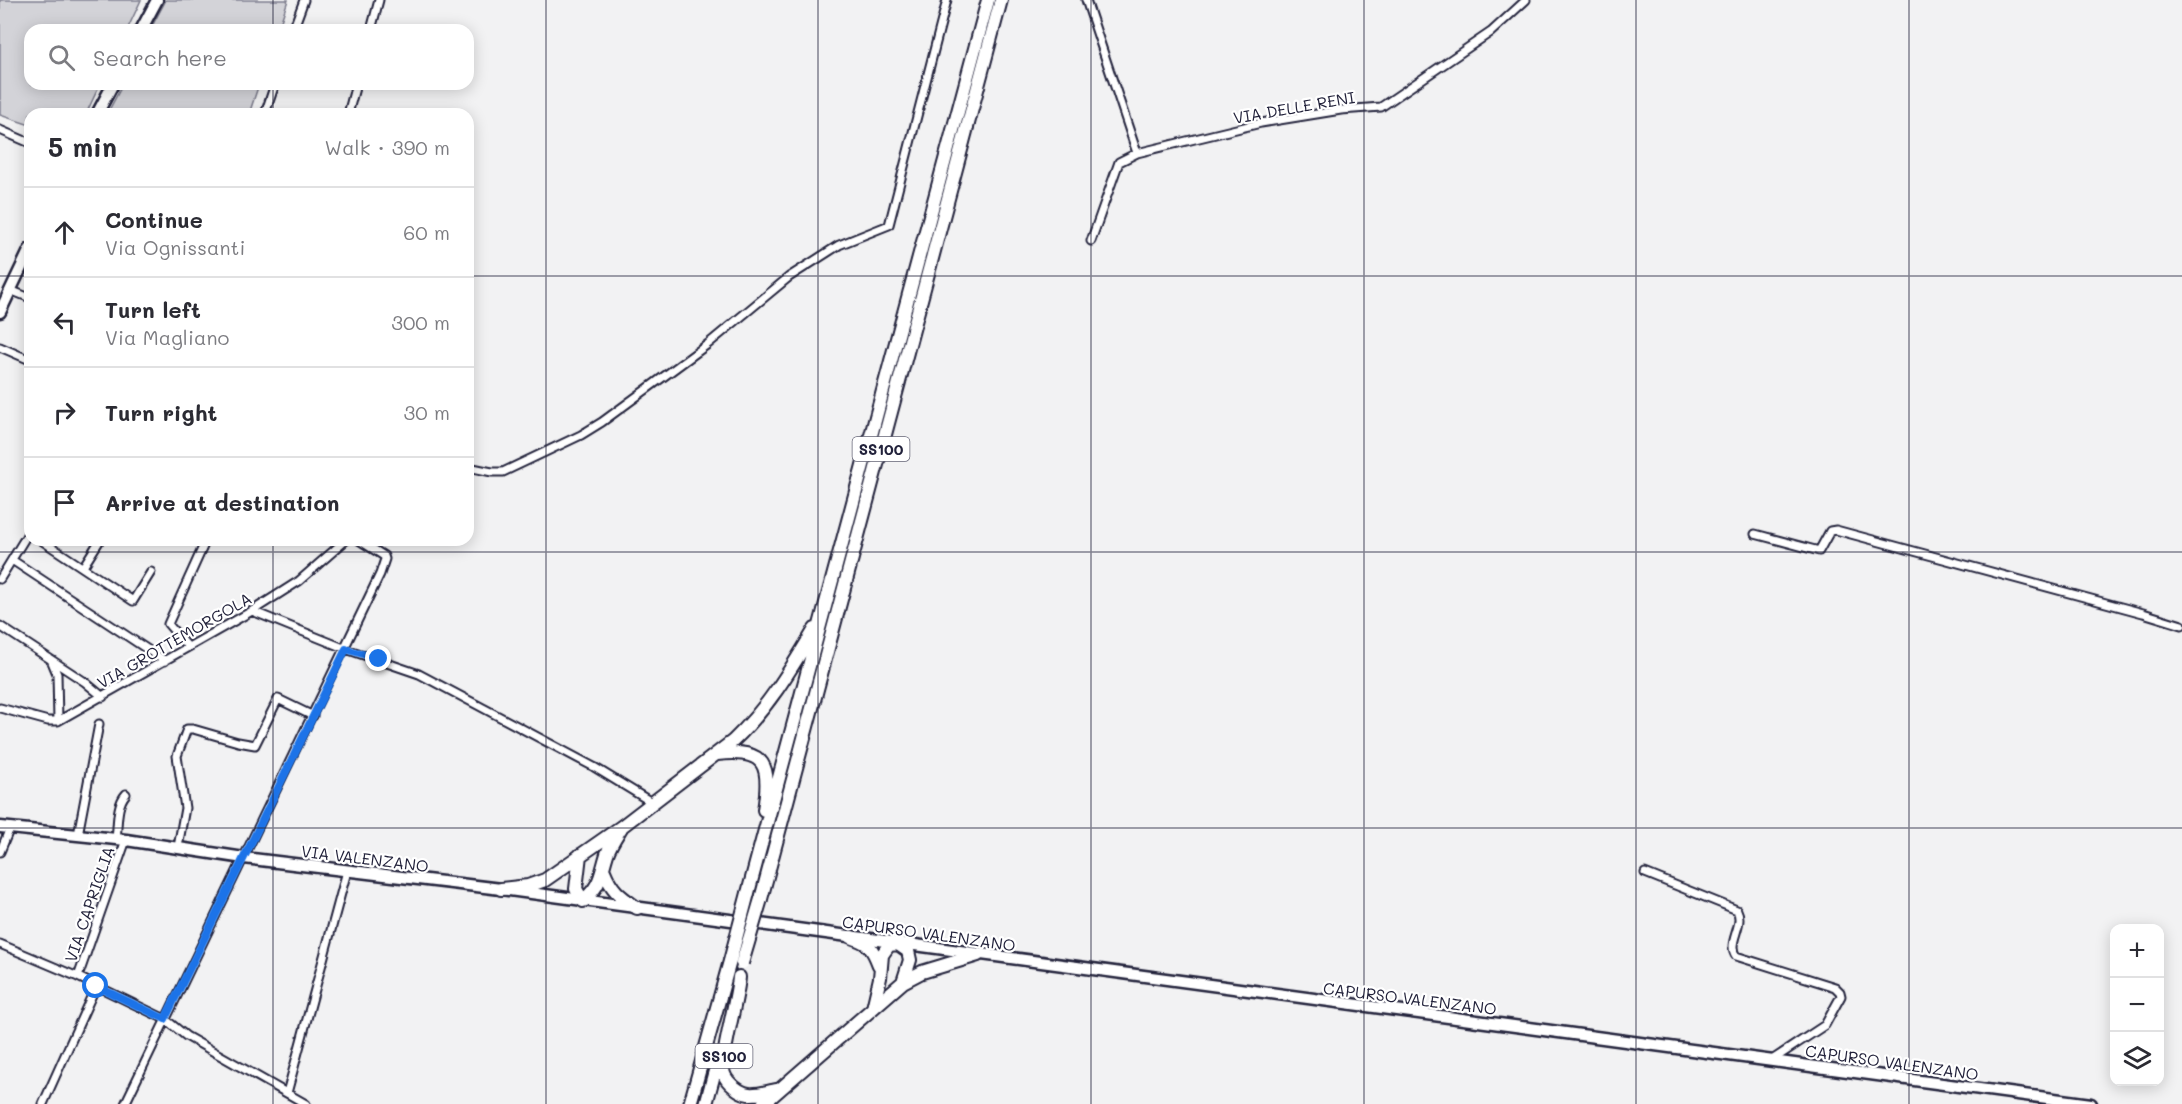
<!DOCTYPE html>
<meta charset="utf-8">
<style>
body{margin:0;font-family:Mali,sans-serif;background:#f7f7f7;color:#2b2b33}
.controls{position:absolute;right:18px;bottom:18px;display:grid;overflow:hidden;border-radius:12px;box-shadow:0 3px 15px #0003}
.controls button{width:54px;height:54px;display:grid;place-items:center;padding:0;border:0;border-bottom:2px solid #e1e1e2;background:#fff;color:#2b2b33;font:30px sans-serif}
.stop{position:absolute;width:18px;height:18px;margin:-14px;border:4px solid #1a73e8;border-radius:50%;background:#fff}
.stop.end{background:#1a73e8;border-color:#fff;box-shadow:0 2px 6px #0008}
.list{margin:0;padding:0;list-style:none}
h2{display:flex;justify-content:space-between;align-items:center;height:78px;margin:0;padding:0 24px;font-size:26px}
h2 small{font-size:20px;font-weight:400;color:#7c7c81}
.list li{display:grid;grid-template-columns:39px 1fr auto;gap:18px;align-items:center;box-sizing:border-box;height:90px;padding:0 24px;border-top:2px solid #e1e1e2}
.list b{display:block;font-size:22px;white-space:nowrap}
.list p{margin:0;font-size:20px;white-space:nowrap;color:#7c7c81}
.list em{font-size:20px;font-style:normal;color:#7c7c81}
.icon{flex:none;width:33px;height:33px;fill:none;stroke:currentColor;stroke-width:2;stroke-linecap:round;stroke-linejoin:round}
.map{position:relative;flex:none;width:2182px;height:1104px;overflow:hidden}
.search{position:absolute;background:#fff;box-shadow:0 3px 15px #0003;left:24px;top:24px;width:450px;height:66px;display:flex;align-items:center;gap:15px;box-sizing:border-box;padding:0 21px;border-radius:18px;color:#7c7c81;font-size:22px}
.panel{position:absolute;background:#fff;box-shadow:0 3px 15px #0003;left:24px;top:108px;width:450px;height:438px;border-radius:18px}
.map>svg:first-child{display:block}
</style>
<div class="map">
<svg width="2182" height="1104" viewBox="0 0 2182 1104">
<rect width="100%" height="100%" fill="#f2f2f3"/>
<filter id="ink" filterUnits="userSpaceOnUse"><feTurbulence type="fractalNoise" baseFrequency=".0167" numOctaves="2"/><feDisplacementMap in="SourceGraphic" scale="12" xChannelSelector="R" yChannelSelector="G"/><feConvolveMatrix kernelMatrix="1 2 1 2 8 2 1 2 1" color-interpolation-filters="sRGB"/></filter>
<g filter="url(#ink)">
<!-- green -->
<path fill="#d3d3d8" stroke="#7a7a8a" stroke-width="1.5" d="M0,0h141l-14,30h-97v54h70l-14,30h-56v11l-30,-10z
M166,0h122l-10,30h-128z
M123,84h136l-10,30h-142z"/>
<g fill="none" stroke-linecap="round" stroke-linejoin="round">
<defs>
<path id="street" d="M1086,0l51,153
M293,30l11,-30
M371,30l8,-30
M265,114l10,-30
M348,114l8,-30
M0,130l30,13
M1091,241l28,-79 18,-9 124,-30 80,-13 40,-3 110,-75 35,-32
M10,290l20,8
M0,347l30,13
M468,467l24,5h11l78,-37 21,-13 106,-78 81,-67 50,-32 50,-20 58,-225
M1755,534l64,17 11,-20 6,-1 307,83 39,12
M41,540l92,61 18,-29
M12,560l153,101
M83,567l17,-27
M0,579l30,-49
M252,611l94,38 73,25 175,93 59,36
M0,626l85,56 18,15
M188,647l-20,-23 38,-84
M52,662l5,12 1,47
M0,708l48,13h10l194,-110 47,-30 47,-41
M78,835l21,-111
M116,839c2,-14 0,-34 10,-45
M178,847l7,-39 -8,-52 10,-27h6l45,13 17,3 23,-46 35,17
M0,852l10,-24
M1645,873l92,37c8,15 -11,33 -1,46l99,31 5,5 1,4 -16,29 -53,35
M0,944l78,33 87,42 21,17 120,68
M78,977l48,-137
M287,1093l60,-222
M43,1104l53,-118
M125,1104l255,-530 5,-15 -1,-3 -25,-16"/>
<path id="secondary" d="M141,30l16,-30
M97,114l16,-30
M0,312l30,-63
M0,827l126,13 118,18 257,31 1590,215"/>
<path id="highway" d="M717,754c50,-6 54,12 47,56
M580,855l-4,34 7,12c19,-17 17,-25 24,-47 3,-9 9,-18 14,-26
M604,871c8,20 16,25 33,37
M501,889l27,-3 17,-6 76,-53 112,-86c35,-33 58,-72 82,-112
M748,893l240,-893
M761,899l240,-899
M851,937c18,6 21,10 28,28
M739,977c-1,21 -20,84 -15,97 3,9 16,19 25,20 9,1 20,-3 28,-4
M873,1008l7,-30 2,-23 7,-10 9,-1 10,7 2,9 -7,22
M690,1104l40,-143
M706,1104l13,-48
M763,1104l140,-122 19,-10 56,-17"/>
</defs>
<!-- street casing -->
<use href="#street" stroke="#22223b" stroke-width="11"/>
<!-- secondary casing -->
<use href="#secondary" stroke="#22223b" stroke-width="15"/>
<!-- highway casing -->
<use href="#highway" stroke="#22223b" stroke-width="16"/>
<!-- street -->
<use href="#street" stroke="#fff" stroke-width="7"/>
<!-- secondary -->
<use href="#secondary" stroke="#fff" stroke-width="10"/>
<!-- highway -->
<use href="#highway" stroke="#fff" stroke-width="12"/>
<defs>
<path id="highway-bridge" d="M730,961l18,-68
M742,963l19,-64"/>
</defs>
<!-- highway-bridge casing -->
<use href="#highway-bridge" stroke="#22223b" stroke-width="16" stroke-linecap="butt"/>
<!-- highway-bridge -->
<use href="#highway-bridge" stroke="#fff" stroke-width="12"/>
</g>
</g>
<g fill="none" stroke-linecap="round" stroke-linejoin="round" filter="url(#ink)">
<!-- route -->
<path stroke="#1a73e8" stroke-width="8" d="M96,986l69,33 181,-370 33,10"/>
</g>
<!-- grid -->
<path fill="none" stroke="#22223b" stroke-width="1.5" stroke-opacity="0.55" d="M273,0v30M546,0v1104M818,0v1104M1091,0v1104M1364,0v1104M1636,0v1104M1909,0v1104M273,84v30M0,276h30M468,276h1714M273,540v564M0,552h2182M0,828h2182"/>
<g text-anchor="middle" dominant-baseline="central" stroke-width="4.5" stroke-linejoin="round" paint-order="stroke">
<!-- shield labels -->
<g fill="#fff" stroke="#646476" stroke-width="1.5">
<rect x="852.5" y="437" width="57" height="24" rx="4.5"/>
<rect x="695.5" y="1044" width="57" height="24" rx="4.5"/>
</g>
<g font-size="15" font-weight="bold" fill="#22223b">
<text x="881" y="449">SS100</text>
<text x="724" y="1056">SS100</text>
</g>
<!-- street labels -->
<g font-size="16" fill="#22223b" stroke="#fff">
<text transform="translate(1294 107) rotate(-10)">VIA DELLE RENI</text>
<text transform="translate(174 640) rotate(-30)">VIA GROTTEMORGOLA</text>
<text transform="translate(365 858) rotate(7)">VIA VALENZANO</text>
<text transform="translate(89 904) rotate(-71)">VIA CAPRIGLIA</text>
<text transform="translate(929 933) rotate(8)">CAPURSO VALENZANO</text>
<text transform="translate(1410 998) rotate(7)">CAPURSO VALENZANO</text>
<text transform="translate(1892 1062) rotate(8)">CAPURSO VALENZANO</text>
</g>
</g>
</svg>
<div class="controls">
<button>+</button>
<button>−</button>
<button><svg class="icon" aria-label="layers" viewBox="0 0 24 24"><path d="M12 4l9 5-9 5-9-5zM3 14l9 5 9-5"/></svg></button>
</div>
<div class="stop" style="left:96px;top:986px"></div>
<div class="stop end" style="left:379px;top:659px"></div>
<div class="search"><svg class="icon" aria-label="search" viewBox="0 0 24 24"><circle cx="10" cy="10" r="6"/><path d="M15 15l6 6"/></svg>Search here</div>
<section class="panel">
<h2>5 min<small>Walk · 390 m</small></h2>
<ul class="list">
<li><svg class="icon" aria-label="ahead" viewBox="0 0 24 24"><path d="M12 20V5M6 11l6-6 6 6"/></svg><div><b>Continue</b><p>Via Ognissanti</p></div><em>60 m</em></li>
<li><svg class="icon" aria-label="left" viewBox="0 0 24 24"><path d="M17 20v-9H6M10 6l-5 5 5 5"/></svg><div><b>Turn left</b><p>Via Magliano</p></div><em>300 m</em></li>
<li><svg class="icon" aria-label="right" viewBox="0 0 24 24"><path d="M7 20v-9h11M14 6l5 5-5 5"/></svg><div><b>Turn right</b></div><em>30 m</em></li>
<li><svg class="icon" aria-label="arrive" viewBox="0 0 24 24"><path d="M6 21V4h12l-3 4 3 4H6"/></svg><div><b>Arrive at destination</b></div></li>
</ul>
</section>
</div>
